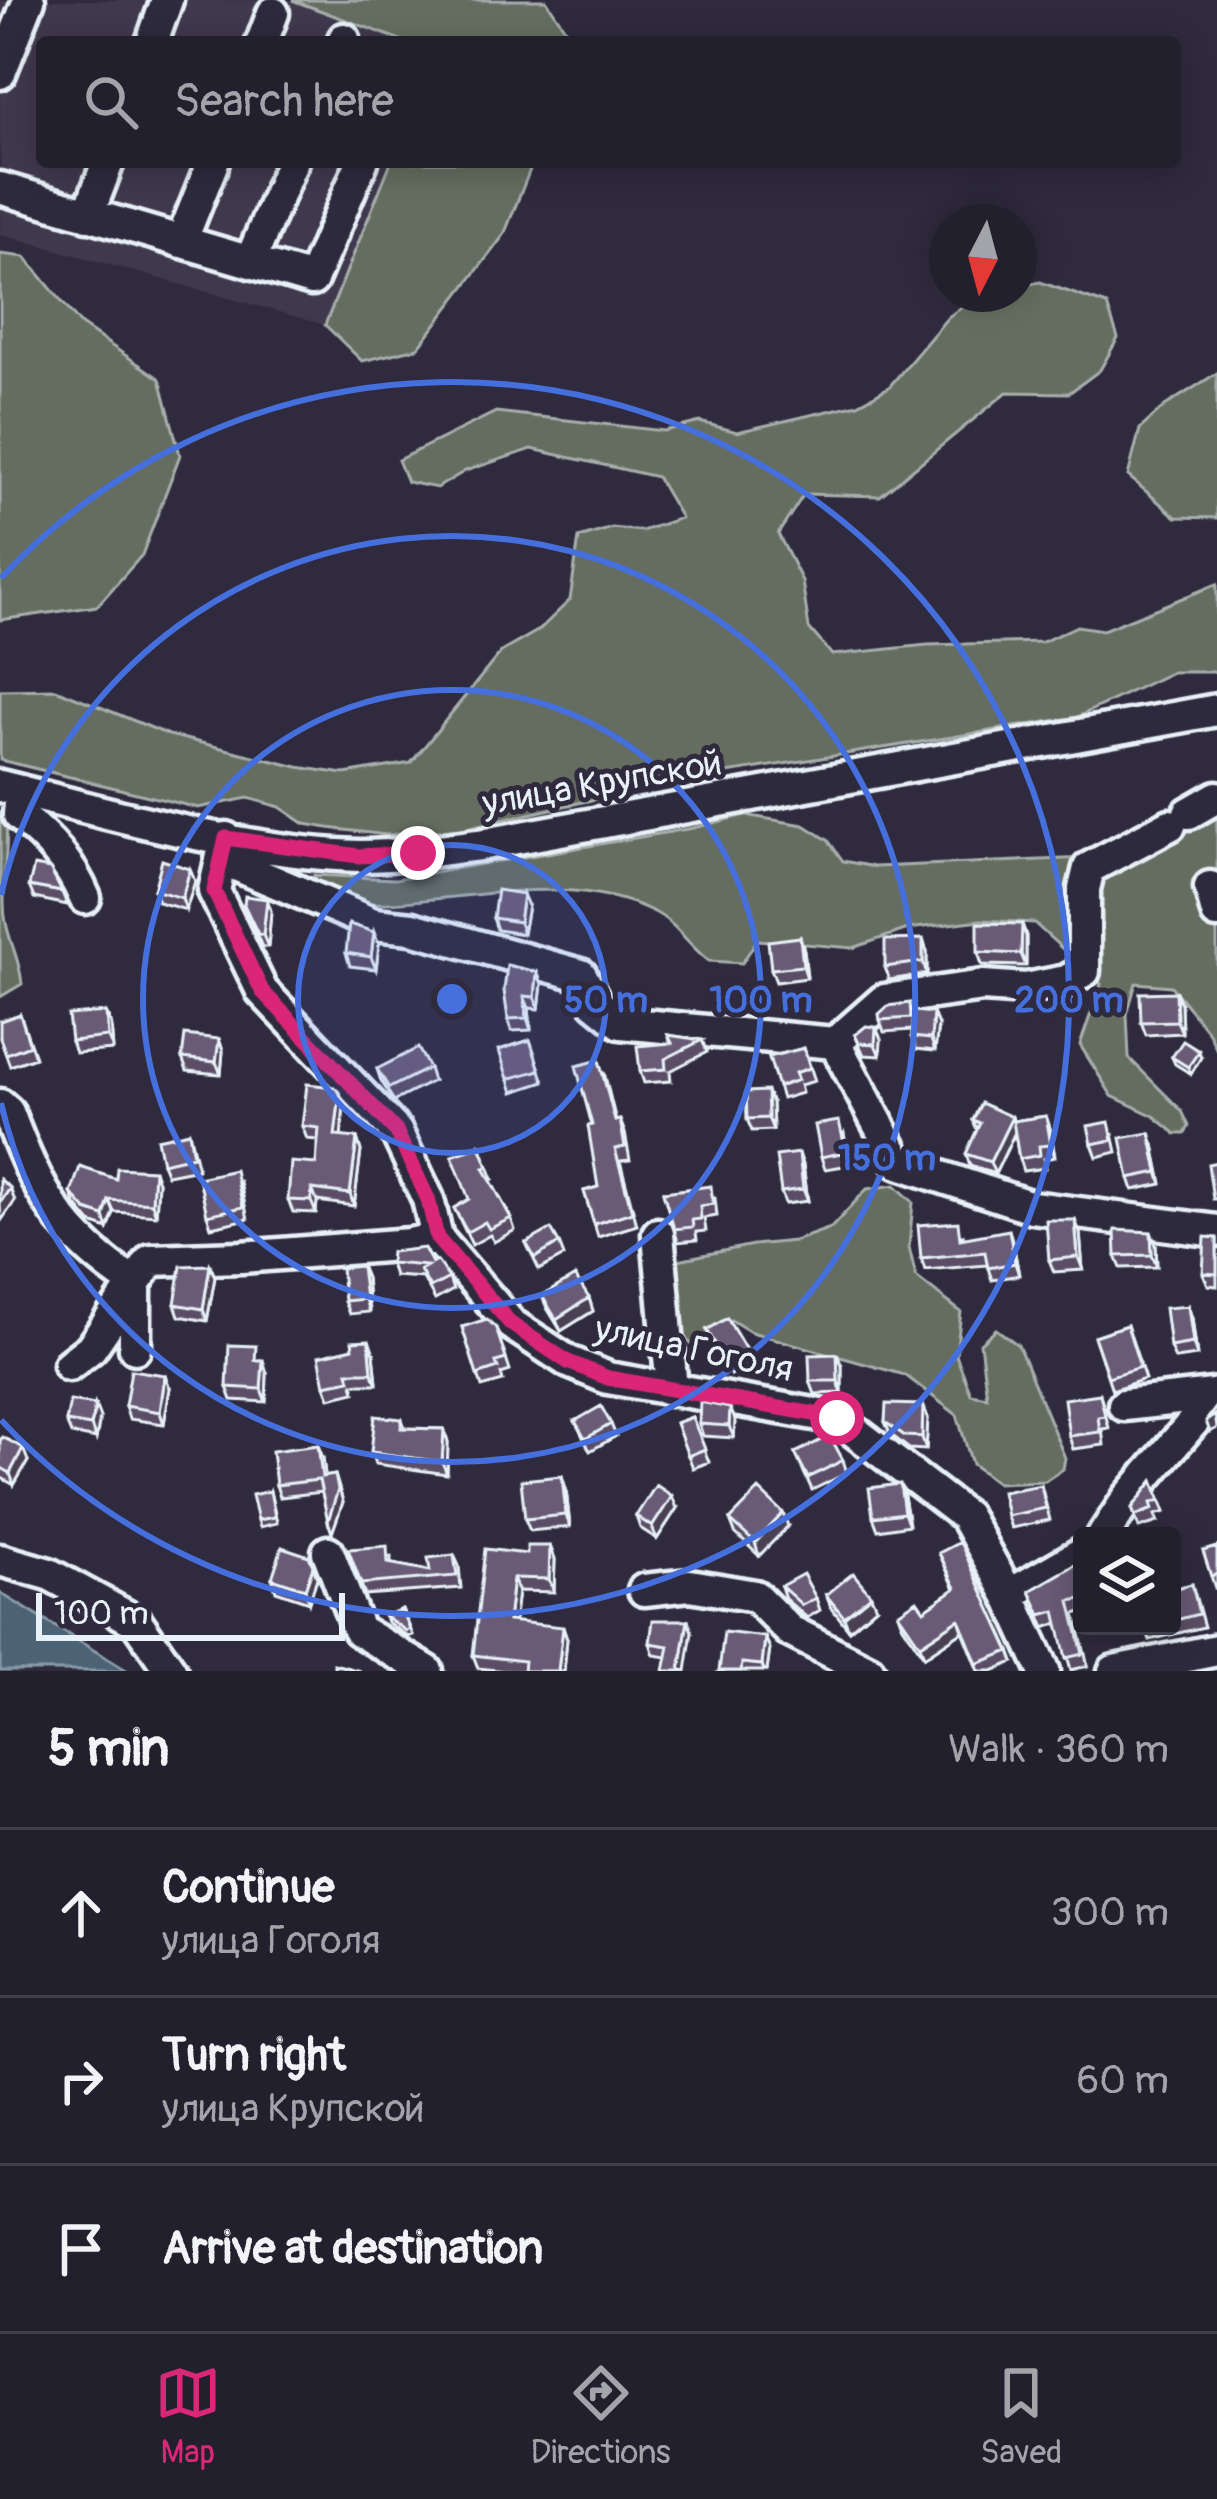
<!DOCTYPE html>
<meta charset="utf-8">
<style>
body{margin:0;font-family:Pangolin,sans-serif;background:#2f2d3a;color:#f1f3f6}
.controls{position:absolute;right:36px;bottom:36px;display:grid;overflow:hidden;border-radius:12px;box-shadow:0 6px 30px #0003}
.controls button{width:108px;height:108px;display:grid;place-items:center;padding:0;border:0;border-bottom:3px solid #403e4a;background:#23202e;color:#f1f3f6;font:60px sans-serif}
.compass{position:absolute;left:929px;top:204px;width:108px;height:108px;border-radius:50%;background:#23202e;box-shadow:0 6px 30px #0003;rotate:186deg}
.scale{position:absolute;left:36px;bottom:30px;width:309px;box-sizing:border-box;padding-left:12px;border:6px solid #e8f1f8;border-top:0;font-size:33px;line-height:42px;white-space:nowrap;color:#e8f1f8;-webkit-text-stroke:9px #2f2a3d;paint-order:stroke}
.stop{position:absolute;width:36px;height:36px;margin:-27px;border:9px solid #db2777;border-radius:50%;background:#fff}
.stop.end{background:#db2777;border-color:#fff;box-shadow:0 3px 12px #0008}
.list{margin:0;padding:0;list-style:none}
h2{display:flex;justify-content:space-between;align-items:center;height:156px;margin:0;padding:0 48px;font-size:51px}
h2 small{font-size:39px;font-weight:400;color:#a3a3aa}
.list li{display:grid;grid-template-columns:78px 1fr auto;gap:36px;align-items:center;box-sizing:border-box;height:168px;padding:0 48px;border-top:3px solid #403e4a}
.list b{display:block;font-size:45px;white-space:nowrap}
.list p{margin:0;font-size:39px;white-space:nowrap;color:#a3a3aa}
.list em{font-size:39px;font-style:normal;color:#a3a3aa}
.icon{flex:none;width:66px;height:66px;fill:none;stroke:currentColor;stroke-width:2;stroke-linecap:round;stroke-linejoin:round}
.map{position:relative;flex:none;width:1217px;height:1671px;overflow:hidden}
.search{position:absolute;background:#23202e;box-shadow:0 6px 30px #0003;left:36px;right:36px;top:36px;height:132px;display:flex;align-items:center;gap:30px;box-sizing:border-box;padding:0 42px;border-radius:12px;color:#a3a3aa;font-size:45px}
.sheet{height:660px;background:#23202e}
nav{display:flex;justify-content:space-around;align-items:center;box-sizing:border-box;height:168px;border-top:3px solid #403e4a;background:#23202e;font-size:33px;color:#a3a3aa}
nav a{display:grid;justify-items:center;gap:6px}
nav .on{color:#db2777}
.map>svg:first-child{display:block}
</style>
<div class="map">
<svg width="1217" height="1671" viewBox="0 0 1217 1671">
<rect width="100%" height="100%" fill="#2f2a3d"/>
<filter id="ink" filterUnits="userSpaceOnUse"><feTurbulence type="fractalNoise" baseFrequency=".00833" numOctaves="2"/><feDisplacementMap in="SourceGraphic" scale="24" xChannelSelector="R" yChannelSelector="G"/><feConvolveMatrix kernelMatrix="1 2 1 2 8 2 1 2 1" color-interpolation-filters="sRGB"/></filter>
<g filter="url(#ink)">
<!-- built -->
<path fill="#40384e" d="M0,0h296l115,42h-369v120h349l-66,163 -325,-91z"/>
<!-- green -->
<path fill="#656d60" stroke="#a6afac" stroke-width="3" d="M292,0h254l28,42h-168z
M391,162h142l-29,73 -86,113 -56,13 -37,-36z
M0,254l25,3 56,68 79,54 20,76 -38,100 -45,51 -97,14z
M1040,282l67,23 11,33 -18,32 -31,23 -62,-1 -127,104 -76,-2 -26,40 24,47 7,47 23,27 95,-10 115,-3 35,-16 26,4 114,-46v88h-45l-95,45 -400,64 -216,48 -75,6 -58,-7 -23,-4 -25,-17 -32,-9 -50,10 -198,-48v-70l56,-1 113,46 129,32 46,7 67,-11 90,-111 38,-22 31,-30 9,-62 33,-10 30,3 39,-13 -24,-41 -125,-28 -67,22 -28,17 -30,-6 -9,-22 98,-48 168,19 36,-9 37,10 121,-28 31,-17 59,-70 32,-23h39v-8z
M1217,373v145l-41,-1 -48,-41 12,-47 25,-23z
M1217,808v71l-20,8 3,20 17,1v143l-8,-18 -38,-47 -35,-3 -9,31 2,44 53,53 7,15 -4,8h-9l-22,-18 -42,-20 -32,-51 21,-61 -67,-61 -53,-3 -73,9 -55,19 -96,-8 -15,23 -33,-2c-19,-14 -34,-39 -55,-49 -70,-34 -145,-20 -220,-13 -39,4 -73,9 -111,-5l-9,-19 81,4 298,-51 52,-13 59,10 24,15 15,21 31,6 263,-11z
M0,814l6,3c3,33 -5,67 -1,100 3,23 15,42 17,67l-22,13z
M895,1185l18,17 -4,45 7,30 45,35 -5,43 15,39 16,3 -7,-54 16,-14 22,16 47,113 -2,11 -18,12 -48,2 -25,-19 -15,-49 -52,-40 -154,-43 -20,-12 -36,27 -17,-14 -5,-72 80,-16 41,-4 37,-13 36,-39z"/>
<!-- water -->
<path fill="#4b6475" stroke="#8a9ca9" stroke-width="3" d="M0,1593l128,78h-128z"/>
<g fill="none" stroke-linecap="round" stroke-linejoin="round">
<defs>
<path id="minor" d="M152,42l15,-42
M262,42l11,-29
M343,42l1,-3
M0,73l29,-73
M0,188l312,92 50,-118
M88,215l20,-53
M181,242l32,-80
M250,262l42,-100
M0,786c108,27 250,68 360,70 40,0 80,-6 119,-11l738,-135
M21,791l-2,24c30,25 51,47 66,83
M1189,813l28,-16
M226,838l-12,53 48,100 134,140 32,68 9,39 74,86 58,38 39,16 229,40 128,98 44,79 35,76
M226,838l12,28 136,58 38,4 169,47 14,27 26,21 214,20 64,120 133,44 185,24
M1210,887l7,26
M835,1043l49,-43 99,-14 43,3 40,-8 18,-10v-82l5,-21 81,-43
M0,1105l8,7c30,80 53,124 127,172v64
M658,1234l14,155
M69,1365l22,-17 60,-88 90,-3 169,-13 27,-6
M1124,1405l89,-10
M1103,1536l25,-38 89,-104
M328,1552l30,78 69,41
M0,1560l49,14 88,48 34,49
M644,1590l46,-5 65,11 35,35 79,40
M1009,1595l73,-42
M1114,1671l103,-21"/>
</defs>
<!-- minor casing -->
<use href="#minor" stroke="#e8f1f8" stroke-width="39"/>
<!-- minor -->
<use href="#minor" stroke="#2f2a3d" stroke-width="30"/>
</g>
<!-- wall -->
<path fill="#5a4d65" stroke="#e8f1f8" stroke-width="3" d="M195,881l-9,29 -28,-8 -4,-12z
M29,886l33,6 5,13 -33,-7z
M267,899l4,12 -3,36h-6l-18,-42z
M528,906l-5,28 -26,-4 -4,-12z
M1022,924l4,12v30l-44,-1 -4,-13z
M800,937l4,13 3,28 -31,4 -5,-13z
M379,944l-3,25 -26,-3 -4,-13z
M927,952v22l-38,6 -4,-13z
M537,972l5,12 -3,25 -10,-1 2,22 -19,1 -4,-12z
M1176,992l5,12 1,29 -36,2 -5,-13z
M914,1013h19l5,12 -3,26 -19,-2 -4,-12v-7l-28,2 -4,-12z
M20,1014l15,43 -25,9 -10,-28z
M111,1024l2,26 -38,3 -4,-12z
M668,1035l34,5 5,12 -37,19 1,10 -27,2 -4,-12 31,-28z
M855,1035l26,4 -1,17 -16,-1z
M219,1039l4,12 -2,23 -34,-3 -5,-13z
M530,1040l14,42 -31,10 -14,-42z
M804,1048l11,33 -15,4 2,8 -20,6 -13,-42z
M1172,1057h29l-10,17 -16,-10z
M429,1068l4,13 -39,20 -13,-20 -4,-12z
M604,1072l12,49 4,-1 5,13 5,27 -10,1 17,64 -39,12 -14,-46 14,-4 -6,-62z
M340,1093l4,12 -3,32 16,1 4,13 -7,55 -37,-5 -1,12 -23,-1 -5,-12 28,-36 2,-24 -11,-1 -5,-13z
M772,1103l1,27 -21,1 -5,-12z
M1046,1116l4,12 5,29 -11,2 1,9 -22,3 -4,-12 -4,-26 -20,41 -25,-8 -4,-12 11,-24 -4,-10 39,-3 1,4z
M189,1132l9,37 -31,6 -5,-12z
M844,1133l6,32 -25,4 -4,-12z
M1113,1134l4,18 -20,5 -5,-13z
M1154,1145l8,39 -29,6 -4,-12z
M480,1146l13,33 -3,1 21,38 4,12 -21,12 -4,-7 -18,10 -18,-37 15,-8z
M803,1165l5,36 -23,3 -4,-12z
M116,1179l42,3 -2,33 -42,-3 -6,17 -17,-6 -15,-18 -5,-12z
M240,1182l8,37 -37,8 -4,-12z
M663,1192l52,6 2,18 -13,2 2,13 -10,1 1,8 -19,2z
M1075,1220l5,13 3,37 -29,2 -5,-12z
M963,1235v3l50,5 6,32 -27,5 -5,-15 -62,5 -4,-12z
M1217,1238v48l-9,-1 -5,-12z
M526,1243h33l5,13 -25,14z
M1156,1245l1,22 -36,1 -5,-12z
M390,1263h42l17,15 4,12 -18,10 -12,-22 -29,-2z
M210,1265l5,12 -8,44 -28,-5 -4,-12z
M361,1266l5,12 3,34 -20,2 -5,-13z
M542,1296l47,2 4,13 -32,20 -14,-23z
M1188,1306l4,12 5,38 -22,3 -5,-12z
M1127,1325l18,54 -33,11 -18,-54z
M462,1327l34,1 14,43 -9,3 2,7 -21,6z
M707,1330l39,20 5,13 -20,12 -20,-33z
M374,1353l3,31h-24l2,8 -25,6 -5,-13z
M260,1360l7,13 -1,29 -34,-2 -5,-13z
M842,1366v27l-27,1 -5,-13z
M170,1388l-6,36 -35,-5 -4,-13z
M1100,1394l9,34 -7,1 2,16 -31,4 -4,-13z
M95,1405l5,13 -4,21 -25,-5 -5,-12z
M923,1405l5,13 -2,32 -17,-1 -19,-15 -5,-12z
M730,1408l5,12 -1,18 -31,-2 -4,-12z
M692,1417l17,45 -16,6 -17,-45z
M402,1419l3,9 39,1 4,13 -1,32 -72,-10 -4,-12z
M575,1421l36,3 5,12 -26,15z
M0,1441l28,20 -14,24 -14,-8z
M795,1453l48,7 4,13 -35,17z
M323,1458l2,19 10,-2 8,27 -11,31 -10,-41 -42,5 -4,-12z
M562,1476l4,13 4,38 -40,4 -5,-12z
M1153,1481l12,31 -10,3 3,7 -19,6 -7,-20z
M1041,1485l9,35 -39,8 -4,-12z
M270,1491l7,32 -17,4 -2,-7z
M904,1496l5,29 -31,5 -5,-13z
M677,1508l-20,31 -17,-11 -4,-12z
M730,1520l58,6 -29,30 -24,-23z
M550,1546l5,13 -1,33 -36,-1 -4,30 53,18 -3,32h-58l-28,-3 -5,-13 54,-101z
M1217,1547v40l-2,1 -12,-37z
M348,1549l43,8v7l39,7 24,-16 5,11 2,22 -96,7z
M939,1553l71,98 4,11 -21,9h-14l-16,-40 -39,26 -22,-33 -4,-11 26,-3 31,-21z
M1082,1561v51l-7,2 13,52 -17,4 -13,-47 -13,5 -15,-37z
M272,1578h45l-8,24 -33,-11z
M1192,1584l12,43 -54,13 -5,-14h27v-37z
M781,1586l35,12 4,12 -13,8 -22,-19z
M826,1595l50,12 -27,23 -18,-23z
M402,1609l11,26 -5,2 -21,-15 -2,-6z
M688,1620l4,12 -25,25 -13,-2 -4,-12z
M765,1637l5,12 -3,22h-48z"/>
<!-- shaded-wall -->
<path fill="#4a3f52" stroke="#e8f1f8" stroke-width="3" d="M190,869l5,12 -9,29 -4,-12z
M523,894l5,12 -5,28 -4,-12z
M267,899l4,12 -3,36 -5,-12z
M1022,924l4,12v30l-5,-12z
M374,932l5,12 -3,25 -5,-12z
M800,937l4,13 3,28 -4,-12z
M923,939l4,13v22l-4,-12z
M537,972l5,12 -3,25 -4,-12z
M1176,992l5,12 1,29 -5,-12z
M524,996l5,12 2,22 -4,-12z
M106,1012l5,12 2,26 -5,-13z
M933,1013l5,12 -3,26 -4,-12z
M876,1027l5,12 -1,17 -5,-12z
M219,1039l4,12 -2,23 -5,-12z
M1199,1051l2,6 -10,17 -3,-7z
M767,1091l5,12 1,27 -5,-12z
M340,1093l4,12 -4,43 -5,-12z
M1046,1116l4,12 5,29 -4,-12z
M1012,1117l4,13 -21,44 -5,-12z
M1150,1133l4,12 8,39 -4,-12z
M357,1138l4,13 -7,55 -4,-12z
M799,1153l4,12 5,36 -5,-12z
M154,1170l4,12 -2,33 -4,-12z
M10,1188l5,13 -14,20 -1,-18z
M312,1189l5,12 -1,12 -5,-12z
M109,1200l5,12 -6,17 -4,-13z
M1075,1220l5,13 3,37 -5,-13z
M1009,1230l4,13 6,32 -4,-12z
M1151,1232l5,13 1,22 -5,-12z
M210,1265l5,12 -8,44 -4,-12z
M361,1266l5,12 3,34 -4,-13z
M589,1298l4,13 -32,20 -5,-12z
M1188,1306l4,12 5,38 -4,-13z
M369,1340l5,13 3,31 -5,-12z
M837,1354l5,12v27l-4,-12z
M263,1360l4,13 -1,29 -5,-13z
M165,1375l5,13 -6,36 -4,-12z
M95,1405l5,13 -4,21 -5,-13z
M923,1405l5,13 -2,32 -4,-13z
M730,1408l5,12 -1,18 -5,-12z
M1215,1415l2,13 -7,4 -4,-11z
M444,1429l4,13 -1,32 -5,-12z
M318,1445l5,13 4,32 -5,-13z
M23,1448l5,13 -14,24 -4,-12z
M335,1475l8,27 -11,31 -4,-12z
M562,1476l4,13 4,38 -4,-12z
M900,1484l4,12 5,29 -5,-12z
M672,1496l5,12 -20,31 -5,-12z
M783,1513l5,13 -29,30 -4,-13z
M550,1546l5,13 -1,33 -5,-13z
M313,1566l4,12 -8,24 -4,-13z
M513,1578l5,13 -5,42 -5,-12z
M871,1595l5,12 -27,23 -5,-13z
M959,1619l4,12 -39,26 -4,-12z
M688,1620l4,12 -6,39 -6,-1z
M563,1627l4,12 -3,32h-6z
M765,1637l5,12 -3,22h-3l-2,-6z"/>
<!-- building -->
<path fill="#695a75" stroke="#e8f1f8" stroke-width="3" d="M162,860l28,9 -8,29 -28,-8z
M34,866l16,3 12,23 -33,-6z
M497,890l26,4 -4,28 -26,-4z
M245,896l22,3 -4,36 -5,-1 -14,-29z
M978,923l44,1 -1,30 -43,-2z
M349,924l25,8 -3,25 -25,-4z
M800,937l3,29 -32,3 -3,-28z
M923,939v23l-38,5v-27z
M507,965l30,7 -2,25 -11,-1 3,22 -19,1 -4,-28z
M1176,992l1,29 -36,1 -1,-29z
M910,1003l1,15 -31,2 -1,-6 9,-8z
M914,1011l19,2 -2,26 -19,-2z
M106,1012l2,25 -37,4 -3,-26z
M20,1014l10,31 -24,9 -6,-16v-17z
M866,1026l10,1 -1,17 -16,-1 -4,-8z
M185,1035l34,4 -3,23 -34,-4z
M668,1035l34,5 -37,19 1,10 -26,2 -3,-25 35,-3z
M530,1040l10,30 -32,9 -9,-29z
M1183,1041l16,10 -11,16 -16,-10z
M418,1048l11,20 -40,20 -12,-19z
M804,1048l6,20 -15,5 3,7 -20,7 -9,-30z
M599,1060l16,61 5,-1 5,27 -10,2 17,63 -38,12 -10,-33 14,-4 -10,-61 4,-1 -16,-59z
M307,1084l27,3 6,6 -5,43 22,2 -7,56 -38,-5 -1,12 -23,-1 3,-38 25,2 3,-36 -17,-2z
M767,1091l1,27 -21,1 -1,-27z
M981,1103l31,14 -22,45 -24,-8 14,-31 -7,-3z
M1046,1116l5,29 -12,1 1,9 -21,4 -6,-38z
M839,1121l7,31 -25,5 -6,-32z
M1109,1122l4,18 -21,4 -4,-18z
M189,1132l4,24 -31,7 -5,-24z
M1150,1133l8,39 -29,6 -8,-40z
M480,1146l8,21 -4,1 27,50 -22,11 -4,-7 -18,10 -13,-24 15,-9 -17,-43z
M799,1153l4,36 -22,3 -5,-36z
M1217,1162v37h-4l-5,-35z
M80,1167l36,12 1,-11 37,2 -2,33 -43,-3 -5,16 -18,-6 -15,-17z
M235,1170l8,37 -36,8 -8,-37z
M0,1179l10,9 -10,15z
M711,1186l2,18 -13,2 1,13 -9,1 1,7 -19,2 -11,-37z
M1046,1220h29l3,37 -29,3z
M958,1222l2,17 49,-9 6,33 -27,5 -3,-16 -64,6 -3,-33z
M551,1229l8,14 -24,15 -9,-15z
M1115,1230l36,2 1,23 -36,1z
M1205,1237l12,1v36l-14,-1z
M424,1248l8,15 5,-2 12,17 -19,10 -10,-18 7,-4 -37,-3 1,-11z
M210,1265l-7,44 -28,-5 6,-38z
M361,1266l4,33 -21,2 -3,-33z
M575,1276l14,22 -33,21 -14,-23z
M1188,1306l5,37 -23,4 -5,-39z
M727,1318l19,32 -20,12 -19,-32z
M487,1319l9,9 10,31 -10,3 2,6 -21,7 -15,-48z
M1127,1325l13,42 -32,10 -14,-41z
M369,1340l3,32h-24l2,8 -25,5 -6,-29 34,-8 -1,-7z
M229,1345l27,1 -1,14h8l-2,29 -34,-2z
M837,1354l1,27h-28l-1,-26z
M131,1370l34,5 -5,37 -35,-6z
M1100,1394l5,22 -7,1 2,15 -31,4 -5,-37z
M70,1401l25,4 -4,21 -25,-4z
M700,1402l30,6 -1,18 -30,-2z
M886,1404l37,1 -1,32 -17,-1 -20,-14z
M601,1406l10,18 -26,15 -10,-18z
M1217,1406v16l-2,-7 -9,6z
M375,1416l27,3 -1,9 43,1 -2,33 -71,-10z
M692,1417l13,32 -17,7 -12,-33z
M830,1436l13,24 -35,18 -13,-25z
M2,1437l21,11 -13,25 -10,-6v-26z
M318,1445l4,32 13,-2 3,15 -10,31 -9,-41 -43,5 -4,-34z
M562,1476l4,39 -41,4 -4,-39z
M1153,1481l7,19 -9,3 2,6 -18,7 -3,-8z
M900,1484l4,29 -31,4 -4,-29z
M656,1485l16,11 -20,31 -16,-11z
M1041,1485l5,23 -39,8 -5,-24z
M759,1490l24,23 -28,30 -25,-23z
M270,1491l5,26 -17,3 -6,-25z
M960,1542l50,109 -33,13 -18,-45 -39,26 -22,-32 19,-13 7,10 32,-22 -17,-35z
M387,1546l1,17 42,8 -2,-13 26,-3 3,21 -96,8 -13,-35z
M527,1546h23l-1,33 -36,-1 -5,43 55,6 -5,44h-35l1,-10 -51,-6 12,-106 42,5z
M282,1547l27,9 4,10 -8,23 -33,-11z
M1217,1547v27l-6,2 -8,-25z
M1082,1561v38l-12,2 13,53 -17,4 -11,-47 -14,4 -11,-24z
M853,1573l18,22 -27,22 -18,-22z
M803,1574l13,24 -14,7 -21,-19z
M1192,1584l7,30 -27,7v-32z
M402,1609l8,20 -4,2 -21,-15z
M653,1620h35l-8,50 4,1h-20l5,-25 -19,-3z
M724,1632l41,5 -3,28 -20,-2 -1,8h-22z
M334,1664l26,7h-26z"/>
</g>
<g fill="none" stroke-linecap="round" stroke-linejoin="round" filter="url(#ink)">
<!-- route -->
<path stroke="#db2777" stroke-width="15" d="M418,853l-59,3 -133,-18 -12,53 48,100 134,140 32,68 9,39 74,86 57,38 40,16 229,40"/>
</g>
<!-- distance rings -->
<circle cx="452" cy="999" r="154" fill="#466fde" fill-opacity=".12"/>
<g fill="none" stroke="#466fde" stroke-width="6">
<circle cx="452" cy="999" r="154"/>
<circle cx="452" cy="999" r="309"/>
<path d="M1 895A463 463 0 1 1 1 1103"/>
<path d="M1 578A617 617 0 1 1 1 1420"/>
</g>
<g text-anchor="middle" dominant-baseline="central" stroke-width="10" stroke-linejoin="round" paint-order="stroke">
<!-- street labels -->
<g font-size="36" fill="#e8f1f8" stroke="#2f2a3d">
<text transform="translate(602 783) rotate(-10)">улица Крупской</text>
<text transform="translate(694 1349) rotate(12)">улица Гоголя</text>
</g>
</g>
<circle cx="452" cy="999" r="18" fill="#466fde" stroke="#2f2a3d" stroke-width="6"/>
<g font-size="36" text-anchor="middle" font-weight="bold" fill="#466fde" stroke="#2f2a3d" stroke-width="10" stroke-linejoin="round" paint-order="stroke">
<text x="606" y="1012">50 m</text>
<text x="761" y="1012">100 m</text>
<text x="1069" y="1012">200 m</text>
<text x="887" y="1170">150 m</text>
</g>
</svg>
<div class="controls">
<button><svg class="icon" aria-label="layers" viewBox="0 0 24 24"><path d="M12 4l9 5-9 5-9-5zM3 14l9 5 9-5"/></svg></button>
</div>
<svg class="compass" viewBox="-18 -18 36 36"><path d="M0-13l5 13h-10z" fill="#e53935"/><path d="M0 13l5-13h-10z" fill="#a3a3aa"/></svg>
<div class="scale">100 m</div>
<div class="stop" style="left:837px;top:1418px"></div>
<div class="stop end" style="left:418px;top:853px"></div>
<div class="search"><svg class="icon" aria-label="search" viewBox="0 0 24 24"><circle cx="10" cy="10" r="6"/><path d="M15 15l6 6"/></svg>Search here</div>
</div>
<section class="sheet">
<h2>5 min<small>Walk · 360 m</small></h2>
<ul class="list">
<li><svg class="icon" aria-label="ahead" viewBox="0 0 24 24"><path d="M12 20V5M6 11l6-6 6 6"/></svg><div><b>Continue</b><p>улица Гоголя</p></div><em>300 m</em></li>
<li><svg class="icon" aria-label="right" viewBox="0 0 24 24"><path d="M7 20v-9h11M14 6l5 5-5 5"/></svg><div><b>Turn right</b><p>улица Крупской</p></div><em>60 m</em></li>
<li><svg class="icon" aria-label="arrive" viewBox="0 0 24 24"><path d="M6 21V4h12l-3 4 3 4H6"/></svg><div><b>Arrive at destination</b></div></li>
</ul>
</section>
<nav>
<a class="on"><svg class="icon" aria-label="map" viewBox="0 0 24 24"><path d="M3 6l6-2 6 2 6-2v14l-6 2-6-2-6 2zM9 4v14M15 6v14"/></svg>Map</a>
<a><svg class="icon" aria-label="directions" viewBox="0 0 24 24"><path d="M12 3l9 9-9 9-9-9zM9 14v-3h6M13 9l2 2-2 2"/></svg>Directions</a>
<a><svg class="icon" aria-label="saved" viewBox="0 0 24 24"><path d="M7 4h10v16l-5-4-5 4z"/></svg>Saved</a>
</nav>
